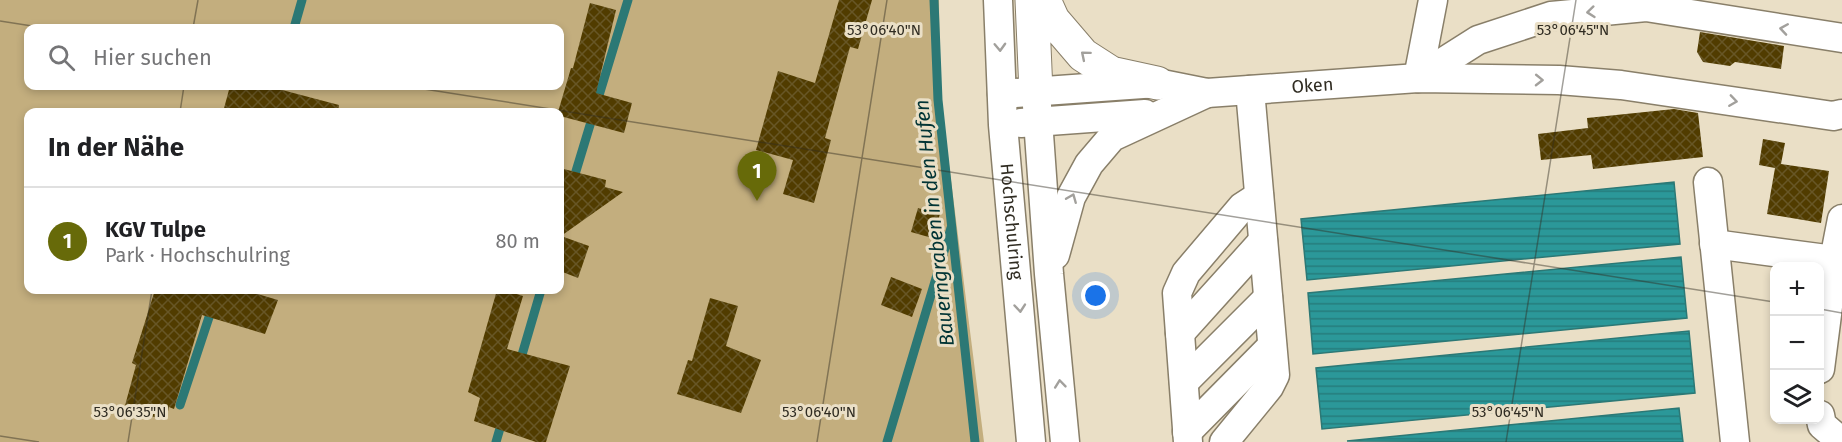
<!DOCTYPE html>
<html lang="de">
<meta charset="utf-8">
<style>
body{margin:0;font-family:"Fira Sans",sans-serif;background:#f2f2f2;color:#202124}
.controls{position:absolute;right:18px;bottom:18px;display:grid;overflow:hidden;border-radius:12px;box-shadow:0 3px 9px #0003}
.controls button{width:54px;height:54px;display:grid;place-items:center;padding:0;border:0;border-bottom:2px solid #e0e0e0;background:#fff;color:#202124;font:30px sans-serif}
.you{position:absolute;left:1096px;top:296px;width:21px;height:21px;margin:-15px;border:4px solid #fff;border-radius:50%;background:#1a73e8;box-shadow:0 0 0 9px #1a73e833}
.badge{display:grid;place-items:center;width:39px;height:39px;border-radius:50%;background:#676a09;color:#fff;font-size:20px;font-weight:700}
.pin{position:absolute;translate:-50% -50px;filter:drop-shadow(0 2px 3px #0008)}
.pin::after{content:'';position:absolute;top:32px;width:21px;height:18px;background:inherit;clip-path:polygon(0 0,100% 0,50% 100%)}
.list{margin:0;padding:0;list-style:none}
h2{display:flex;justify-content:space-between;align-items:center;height:78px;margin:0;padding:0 24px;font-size:26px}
h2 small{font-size:20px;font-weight:400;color:#757577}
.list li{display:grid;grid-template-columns:39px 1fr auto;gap:18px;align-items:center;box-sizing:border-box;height:108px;padding:0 24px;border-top:2px solid #e0e0e0}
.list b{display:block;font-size:22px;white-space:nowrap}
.list p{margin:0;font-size:20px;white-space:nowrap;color:#757577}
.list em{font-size:20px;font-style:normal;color:#757577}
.icon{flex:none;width:33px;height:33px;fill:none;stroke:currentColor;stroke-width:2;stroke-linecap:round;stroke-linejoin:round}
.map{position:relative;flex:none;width:1842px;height:442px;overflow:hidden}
.search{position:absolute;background:#fff;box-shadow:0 3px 9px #0003;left:24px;top:24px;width:540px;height:66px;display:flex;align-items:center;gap:15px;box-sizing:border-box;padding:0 21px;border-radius:12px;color:#757577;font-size:22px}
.panel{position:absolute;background:#fff;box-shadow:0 3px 9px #0003;left:24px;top:108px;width:540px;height:186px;border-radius:12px}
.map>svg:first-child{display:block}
</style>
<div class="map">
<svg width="1842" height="442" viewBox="0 0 1842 442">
<defs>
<pattern id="water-rules" width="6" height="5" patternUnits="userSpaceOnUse" patternTransform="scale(1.5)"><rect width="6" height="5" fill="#2b9899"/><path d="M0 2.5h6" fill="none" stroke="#257c7c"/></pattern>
<pattern id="building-cross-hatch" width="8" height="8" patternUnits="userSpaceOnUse" patternTransform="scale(1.5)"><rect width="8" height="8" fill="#513c00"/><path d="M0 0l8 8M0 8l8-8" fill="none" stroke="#675626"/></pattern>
</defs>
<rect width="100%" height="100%" fill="#eadfc6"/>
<!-- garden -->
<path fill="#c3ae7e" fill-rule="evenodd" d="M0,0h939l1,93 44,349h-984zM28,28h532v58h-532zM28,112h532v178h-532z"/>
<!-- water -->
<path fill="url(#water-rules)" stroke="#2c7875" stroke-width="1.5" d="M1674,182l6,62 -373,36 -6,-61z
M1681,257l6,61 -374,36 -5,-61z
M1689,331l6,62 -373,36 -6,-61z
M1679,408l4,34 -336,-1z"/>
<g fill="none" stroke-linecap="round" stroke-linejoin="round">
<!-- stream -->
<path stroke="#2c7875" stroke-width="9" d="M934,0l4,100 37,342
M294,28l8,-28
M270,112l8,-26
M573,181l55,-181
M519,365l22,-75
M180,405l38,-115
M496,442l7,-24
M887,442l64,-214"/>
</g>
<!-- building -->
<path fill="url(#building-cross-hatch)" d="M839,0h33l-14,49 -8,-2 -25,91 6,2 -17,63 -31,-9 10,-34 -37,-10 22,-79 37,12z
M590,3l26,7 -20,83 36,10 -8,30 -64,-17v-4h-2l13,-44h2z
M1700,32l84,14 -3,23 -46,-7 -5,4 -27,-4 -6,-10z
M230,86h37l72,19 -1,7h-115z
M1674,109l24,4 5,44 -110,12 -2,-14 -50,5 -3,-26 50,-6 -1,-10z
M1763,139l22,4 -4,21 48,7 -8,52 -54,-9 8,-46 -16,-3z
M560,168l46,12 -1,7 18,5 -62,44 28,10 -11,32 -18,-7z
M918,208l22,6 -8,24 -21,-6z
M891,277l31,12 -10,28 -31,-12z
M155,290h89l34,10 -13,34 -63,-19 -28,94 -5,-2 -3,13 -16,-4 -1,4 -26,-7 13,-48 -4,-2z
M497,290h7l19,6 -16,53 63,17 -24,76h-10l-62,-21 6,-23 -12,-6z
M710,298l28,8 -12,40 35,14 -20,53 -64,-19 11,-34 4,1z"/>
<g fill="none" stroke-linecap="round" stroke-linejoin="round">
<defs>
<g id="minor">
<path id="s1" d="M998,0l5,125 28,317"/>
<path d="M1418,78l60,-38 73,-24 95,-9 196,31"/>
<path d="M1418,78l15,-78"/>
<path d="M1036,92l13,182 16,168"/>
<path id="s2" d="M1002,94l155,-11 50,10 211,-15 141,2 62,5 212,31 9,-2"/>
<path d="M1021,123l124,-9"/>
<path d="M1708,182l27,260"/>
<path d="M1714,244l120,16"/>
<path d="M1055,255l16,-58 18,-33 23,-27 95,-44"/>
<path d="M1180,333l83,-92"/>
<path d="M1820,369l14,-109 8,-41"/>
<path d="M1184,382l84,-84"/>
<path d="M1820,415l2,10 20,17"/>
<path d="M1187,432l85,-86"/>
<path d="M1188,442l-11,-149 9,-20 56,-66 17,-11"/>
<path d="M1224,442l45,-55 6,-12 -25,-285"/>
</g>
<path id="highway" d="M1032,0l4,92
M1044,0l9,20 30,35 28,18 46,10"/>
</defs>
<!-- minor casing -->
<use href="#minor" stroke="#897f69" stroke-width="31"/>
<!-- highway casing -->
<use href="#highway" stroke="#897f69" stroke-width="35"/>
<!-- minor -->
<use href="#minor" stroke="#fff" stroke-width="28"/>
<!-- highway -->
<use href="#highway" stroke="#fff" stroke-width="33"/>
</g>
<!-- one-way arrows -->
<defs><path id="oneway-chevron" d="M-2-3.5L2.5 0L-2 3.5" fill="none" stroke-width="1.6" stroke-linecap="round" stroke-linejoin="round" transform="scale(1.5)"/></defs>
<g stroke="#a2a09c">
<use href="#oneway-chevron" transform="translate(1591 12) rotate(174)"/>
<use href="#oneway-chevron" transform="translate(1784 29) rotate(-171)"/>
<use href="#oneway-chevron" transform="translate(1000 47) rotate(88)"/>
<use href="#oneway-chevron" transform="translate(1085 55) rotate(-140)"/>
<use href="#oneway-chevron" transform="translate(1539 80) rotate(1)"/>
<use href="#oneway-chevron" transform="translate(1733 101) rotate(8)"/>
<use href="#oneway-chevron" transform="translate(1072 198) rotate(-68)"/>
<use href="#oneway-chevron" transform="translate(1020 308) rotate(85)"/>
<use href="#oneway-chevron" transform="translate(1060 384) rotate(-96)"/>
</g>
<!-- ticks -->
<path fill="none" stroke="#302c22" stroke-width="1.5" stroke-opacity="0.45" d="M0,21l45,7M193,28l5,-28M405,86l1369,216M180,112l4,-26M1820,309l22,4M0,436l39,6M128,442l24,-152M817,442l70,-442M1506,442l70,-442"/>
<g text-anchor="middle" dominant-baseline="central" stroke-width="6" stroke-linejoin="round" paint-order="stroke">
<!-- street labels -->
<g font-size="18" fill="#302c22" stroke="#eadfc6">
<text stroke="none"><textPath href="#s2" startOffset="312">Oken</textPath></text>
<text stroke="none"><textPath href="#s1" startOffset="222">Hochschulring</textPath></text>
</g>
<!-- water labels -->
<g font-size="20" font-style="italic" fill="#013435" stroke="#eadfc6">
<text transform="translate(934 223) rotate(-96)">Bauerngraben in den Hufen</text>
</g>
</g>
<g font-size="15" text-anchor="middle" fill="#302c22" stroke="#eadfc6" stroke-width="6" stroke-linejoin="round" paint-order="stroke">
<text x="884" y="35">53°06'40"N</text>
<text x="1573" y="35">53°06'45"N</text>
<text x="130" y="417">53°06'35"N</text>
<text x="819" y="417">53°06'40"N</text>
<text x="1508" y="417">53°06'45"N</text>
</g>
</svg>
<div class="controls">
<button>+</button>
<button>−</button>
<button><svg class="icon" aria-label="layers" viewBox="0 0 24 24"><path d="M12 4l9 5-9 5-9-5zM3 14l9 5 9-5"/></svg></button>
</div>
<div class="you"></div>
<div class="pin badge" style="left:757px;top:201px">1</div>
<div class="search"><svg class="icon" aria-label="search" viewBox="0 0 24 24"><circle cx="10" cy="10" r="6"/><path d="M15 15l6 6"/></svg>Hier suchen</div>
<section class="panel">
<h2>In der Nähe<small></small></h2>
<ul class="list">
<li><span class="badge">1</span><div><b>KGV Tulpe</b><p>Park · Hochschulring</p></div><em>80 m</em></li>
</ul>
</section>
</div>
